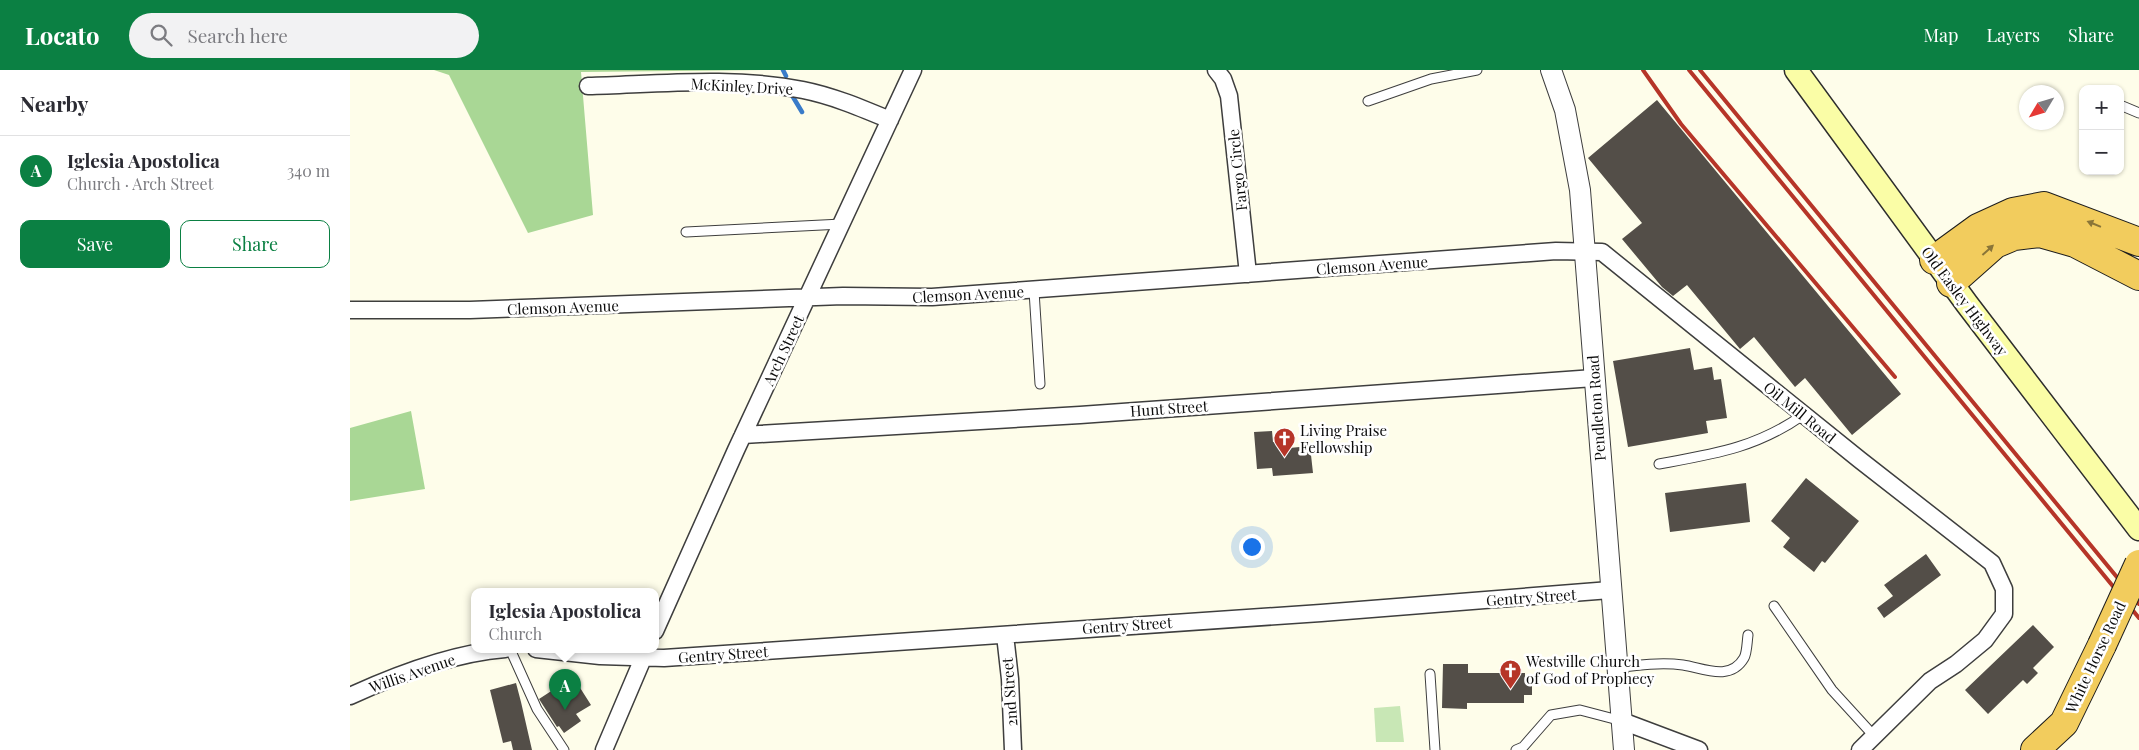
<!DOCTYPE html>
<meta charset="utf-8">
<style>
body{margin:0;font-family:"Playfair Display",serif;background:#f2f2f3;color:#2b2b33}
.controls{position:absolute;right:15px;top:15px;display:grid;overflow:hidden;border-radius:10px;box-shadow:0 1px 4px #0004}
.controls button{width:45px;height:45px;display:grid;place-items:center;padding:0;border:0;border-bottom:1px solid #e1e1e2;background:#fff;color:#2b2b33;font:25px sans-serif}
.compass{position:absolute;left:1669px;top:15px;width:45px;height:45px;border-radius:50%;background:#fff;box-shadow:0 1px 4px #0004;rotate:232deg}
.you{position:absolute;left:901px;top:476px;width:18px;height:18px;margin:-12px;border:4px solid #fff;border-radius:50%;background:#1a73e8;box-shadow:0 0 0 8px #1a73e833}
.badge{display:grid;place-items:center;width:32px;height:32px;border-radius:50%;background:#0b8043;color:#fff;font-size:16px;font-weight:700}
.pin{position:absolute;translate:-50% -41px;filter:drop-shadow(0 1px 2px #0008)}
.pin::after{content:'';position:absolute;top:26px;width:18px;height:15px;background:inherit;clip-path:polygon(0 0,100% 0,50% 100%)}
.popup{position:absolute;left:121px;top:518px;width:188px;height:65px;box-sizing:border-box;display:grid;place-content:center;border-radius:10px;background:#fff;filter:drop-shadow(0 1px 4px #0005);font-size:16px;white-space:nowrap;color:#7c7c81}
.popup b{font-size:19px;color:#2b2b33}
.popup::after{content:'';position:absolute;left:50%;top:100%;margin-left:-10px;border:10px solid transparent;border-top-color:#fff}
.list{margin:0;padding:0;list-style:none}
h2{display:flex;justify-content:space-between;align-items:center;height:65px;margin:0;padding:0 20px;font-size:21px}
h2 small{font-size:16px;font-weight:400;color:#7c7c81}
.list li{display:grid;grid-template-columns:32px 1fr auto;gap:15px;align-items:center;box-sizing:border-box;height:70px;padding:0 20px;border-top:1px solid #e1e1e2}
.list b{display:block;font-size:19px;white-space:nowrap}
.list p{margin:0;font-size:16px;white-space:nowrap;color:#7c7c81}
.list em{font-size:16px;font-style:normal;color:#7c7c81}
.actions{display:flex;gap:10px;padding:15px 20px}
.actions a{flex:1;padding:11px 0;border:1px solid #0b8043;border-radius:10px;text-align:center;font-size:18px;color:#0b8043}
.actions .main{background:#0b8043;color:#fff}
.icon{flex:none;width:28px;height:28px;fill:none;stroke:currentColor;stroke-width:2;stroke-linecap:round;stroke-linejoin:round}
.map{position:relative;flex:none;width:1789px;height:680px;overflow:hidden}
header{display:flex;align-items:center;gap:30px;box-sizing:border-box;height:70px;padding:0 25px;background:#0b8043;color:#fff}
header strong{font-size:24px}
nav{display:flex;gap:28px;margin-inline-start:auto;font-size:18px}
.search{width:350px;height:45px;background:#f2f2f3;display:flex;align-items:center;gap:12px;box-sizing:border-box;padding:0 18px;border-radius:28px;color:#7c7c81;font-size:19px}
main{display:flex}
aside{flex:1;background:#fff}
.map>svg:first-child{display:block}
</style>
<header>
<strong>Locato</strong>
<div class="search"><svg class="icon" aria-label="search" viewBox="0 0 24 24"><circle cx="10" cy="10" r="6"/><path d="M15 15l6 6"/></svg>Search here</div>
<nav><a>Map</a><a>Layers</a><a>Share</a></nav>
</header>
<main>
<aside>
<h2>Nearby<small></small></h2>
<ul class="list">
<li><span class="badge">A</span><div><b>Iglesia Apostolica</b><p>Church · Arch Street</p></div><em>340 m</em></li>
</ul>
<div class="actions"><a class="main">Save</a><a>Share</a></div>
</aside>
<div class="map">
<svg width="1789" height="680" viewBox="0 0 1789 680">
<rect width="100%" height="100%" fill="#fefdea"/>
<!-- green -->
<path fill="#c8e7b5" d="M1050,636l4,36h-28l-2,-34z"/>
<!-- forest -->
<path fill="#a9d795" d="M84,0h335l-188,2 12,143 -65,18 -79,-158z
M61,341l14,78 -75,12v-73z"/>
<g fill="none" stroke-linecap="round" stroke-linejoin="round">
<!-- stream -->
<path stroke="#397bc9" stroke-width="4.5" d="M433,0l3,6
M443,27l9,15"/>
</g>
<!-- building -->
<path fill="#534e48" d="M1307,30l244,294 -49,41 -47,-57 -10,9 -41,-50 -14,12 -53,-64 -14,11 -11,-9 -40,-48 20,-16 -54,-65z
M1340,278l4,22 18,-3 2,13 7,-1 6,39 -21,3 2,12 -80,14 -15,-86z
M922,361l1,11h6v7l31,-3 3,27 -40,3 -1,-8 -15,1 -3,-37z
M1456,408l53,43 -34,42 -3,-2 -8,11 -31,-25 7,-9 -19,-17z
M1396,413l4,39 -80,10 -5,-39z
M1576,484l15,21 -57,43 -7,-10 16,-12 -9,-11z
M1683,555l21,22 -21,21 5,5 -11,11 -4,-4 -35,34 -23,-24z
M1093,594h25v9h57v9h7v13h-8v8h-57v6l-25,-1z
M166,613l5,19 11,48h-19l-2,-9 -8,2 -13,-53z
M227,613l14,22 -15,9 5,7 -17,12 -5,-7 -2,1 -18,-28 20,-13 4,6z"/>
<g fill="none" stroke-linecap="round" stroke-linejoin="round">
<defs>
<path id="service" d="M1018,31l63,-22 46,-9
M1770,35l19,8
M336,162l156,-8
M684,221l6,93
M1309,394c55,-10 97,-16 144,-49
M1424,536l58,84 42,46
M160,579l27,60 27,41
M1267,598c22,-3 44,-6 66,-3 20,3 47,17 61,-7 3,-5 3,-16 4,-23
M1080,604l5,76
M1166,680l7,-3 28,-32 29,-5 42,11"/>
<path id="minor" d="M866,0l7,9 6,17 19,178
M238,16c71,-2 145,-10 215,4 30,6 58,18 87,30
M0,240h120l373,-14 89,1 624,-46 46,1 258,208 132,103 12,26v25l-19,26 -29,24 -26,17 -70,69
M393,365l337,-20 514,-37
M305,561l81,-181 177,-380
M655,565l5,44 3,71
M186,579l64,7 64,2 657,-45 289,-23
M0,626c48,-22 103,-43 155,-47
M1272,651l77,29
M254,680l43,-101"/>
<path id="tertiary" d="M1201,0l14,40 15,80 44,560"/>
<path id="secondary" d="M1446,0l171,234 172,225"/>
<path id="trunk" d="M1584,190l44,-32 35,-16 31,-6 95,36
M1601,213l44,-39 19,-8 26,-3 35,10 64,33
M1685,680l29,-27 38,-78"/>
</defs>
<!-- service casing -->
<use href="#service" stroke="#3e3e3e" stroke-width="11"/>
<!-- minor casing -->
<use href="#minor" stroke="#3e3e3e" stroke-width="19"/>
<!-- tertiary casing -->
<use href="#tertiary" stroke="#3e3e3e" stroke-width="22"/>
<!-- secondary casing -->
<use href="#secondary" stroke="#2d2d2d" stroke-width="25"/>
<!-- trunk casing -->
<use href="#trunk" stroke="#1c1c1c" stroke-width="30"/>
<!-- service -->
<use href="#service" stroke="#fff" stroke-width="9"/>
<!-- minor -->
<use href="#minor" stroke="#fff" stroke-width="16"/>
<!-- tertiary -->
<use href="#tertiary" stroke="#fff" stroke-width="20"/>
<!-- secondary -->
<use href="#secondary" stroke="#fafda6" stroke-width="22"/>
<!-- trunk -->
<use href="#trunk" stroke="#f2cc5d" stroke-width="28"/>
<!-- rail -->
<path stroke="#b63528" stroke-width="4" d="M1293,0l38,54 214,253
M1339,0l450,548
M1350,0l439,534"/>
<defs>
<path id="trunk-bridge" d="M1752,575l37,-81"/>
</defs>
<!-- trunk-bridge casing -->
<use href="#trunk-bridge" stroke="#1c1c1c" stroke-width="30" stroke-linecap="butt"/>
<!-- trunk-bridge -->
<use href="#trunk-bridge" stroke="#f2cc5d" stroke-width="28"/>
</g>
<!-- one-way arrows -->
<defs><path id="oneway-solid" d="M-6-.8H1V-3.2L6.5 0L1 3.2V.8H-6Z" transform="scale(1.25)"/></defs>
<g fill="#8a7538">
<use href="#oneway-solid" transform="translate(1744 154) rotate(-158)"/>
<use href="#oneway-solid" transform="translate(1638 180) rotate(-42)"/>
</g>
<!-- icons -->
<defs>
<symbol id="church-pin" viewBox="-11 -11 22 30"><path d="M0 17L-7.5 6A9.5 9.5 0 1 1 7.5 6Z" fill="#b63528" stroke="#fff"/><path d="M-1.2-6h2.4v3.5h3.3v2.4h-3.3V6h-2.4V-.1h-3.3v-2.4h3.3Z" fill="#fff"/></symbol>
</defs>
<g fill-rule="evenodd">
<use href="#church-pin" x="922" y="356" width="25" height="34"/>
<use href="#church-pin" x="1148" y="588" width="25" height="34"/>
</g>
<g text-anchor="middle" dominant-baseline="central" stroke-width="5" stroke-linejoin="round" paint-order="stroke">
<!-- street labels -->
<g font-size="15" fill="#0b0b0b" stroke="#fff">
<text transform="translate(392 16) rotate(3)">McKinley Drive</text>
<text transform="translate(887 100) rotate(-96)">Fargo Circle</text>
<text transform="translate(1022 195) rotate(-4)">Clemson Avenue</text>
<text transform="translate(618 224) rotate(-3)">Clemson Avenue</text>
<text transform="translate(1615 231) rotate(53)">Old Easley Highway</text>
<text transform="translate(213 237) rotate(-2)">Clemson Avenue</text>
<text transform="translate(433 280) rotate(-65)">Arch Street</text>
<text transform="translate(819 338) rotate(-4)">Hunt Street</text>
<text transform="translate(1246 338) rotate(-94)">Pendleton Road</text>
<text transform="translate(1450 342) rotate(39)">Oil Mill Road</text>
<text transform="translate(1181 527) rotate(-4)">Gentry Street</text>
<text transform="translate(777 555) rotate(-4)">Gentry Street</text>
<text transform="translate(373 584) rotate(-4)">Gentry Street</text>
<text transform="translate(1745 587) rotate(-65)">White Horse Road</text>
<text transform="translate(62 603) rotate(-19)">Willis Avenue</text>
<text transform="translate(659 622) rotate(-94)">2nd Street</text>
</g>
<!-- poi labels -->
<g font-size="15" fill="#0b0b0b" stroke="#fff" text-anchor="start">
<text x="950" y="360">Living Praise<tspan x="950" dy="17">Fellowship</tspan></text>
<text x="1176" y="591">Westville Church<tspan x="1176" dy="17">of God of Prophecy</tspan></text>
</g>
</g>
</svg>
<div class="controls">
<button>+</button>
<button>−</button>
</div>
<svg class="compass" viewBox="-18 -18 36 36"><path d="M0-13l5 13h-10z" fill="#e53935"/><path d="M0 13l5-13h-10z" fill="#7c7c81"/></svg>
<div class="you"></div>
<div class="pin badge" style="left:215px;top:640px">A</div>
<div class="popup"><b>Iglesia Apostolica</b>Church</div>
</div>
</main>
